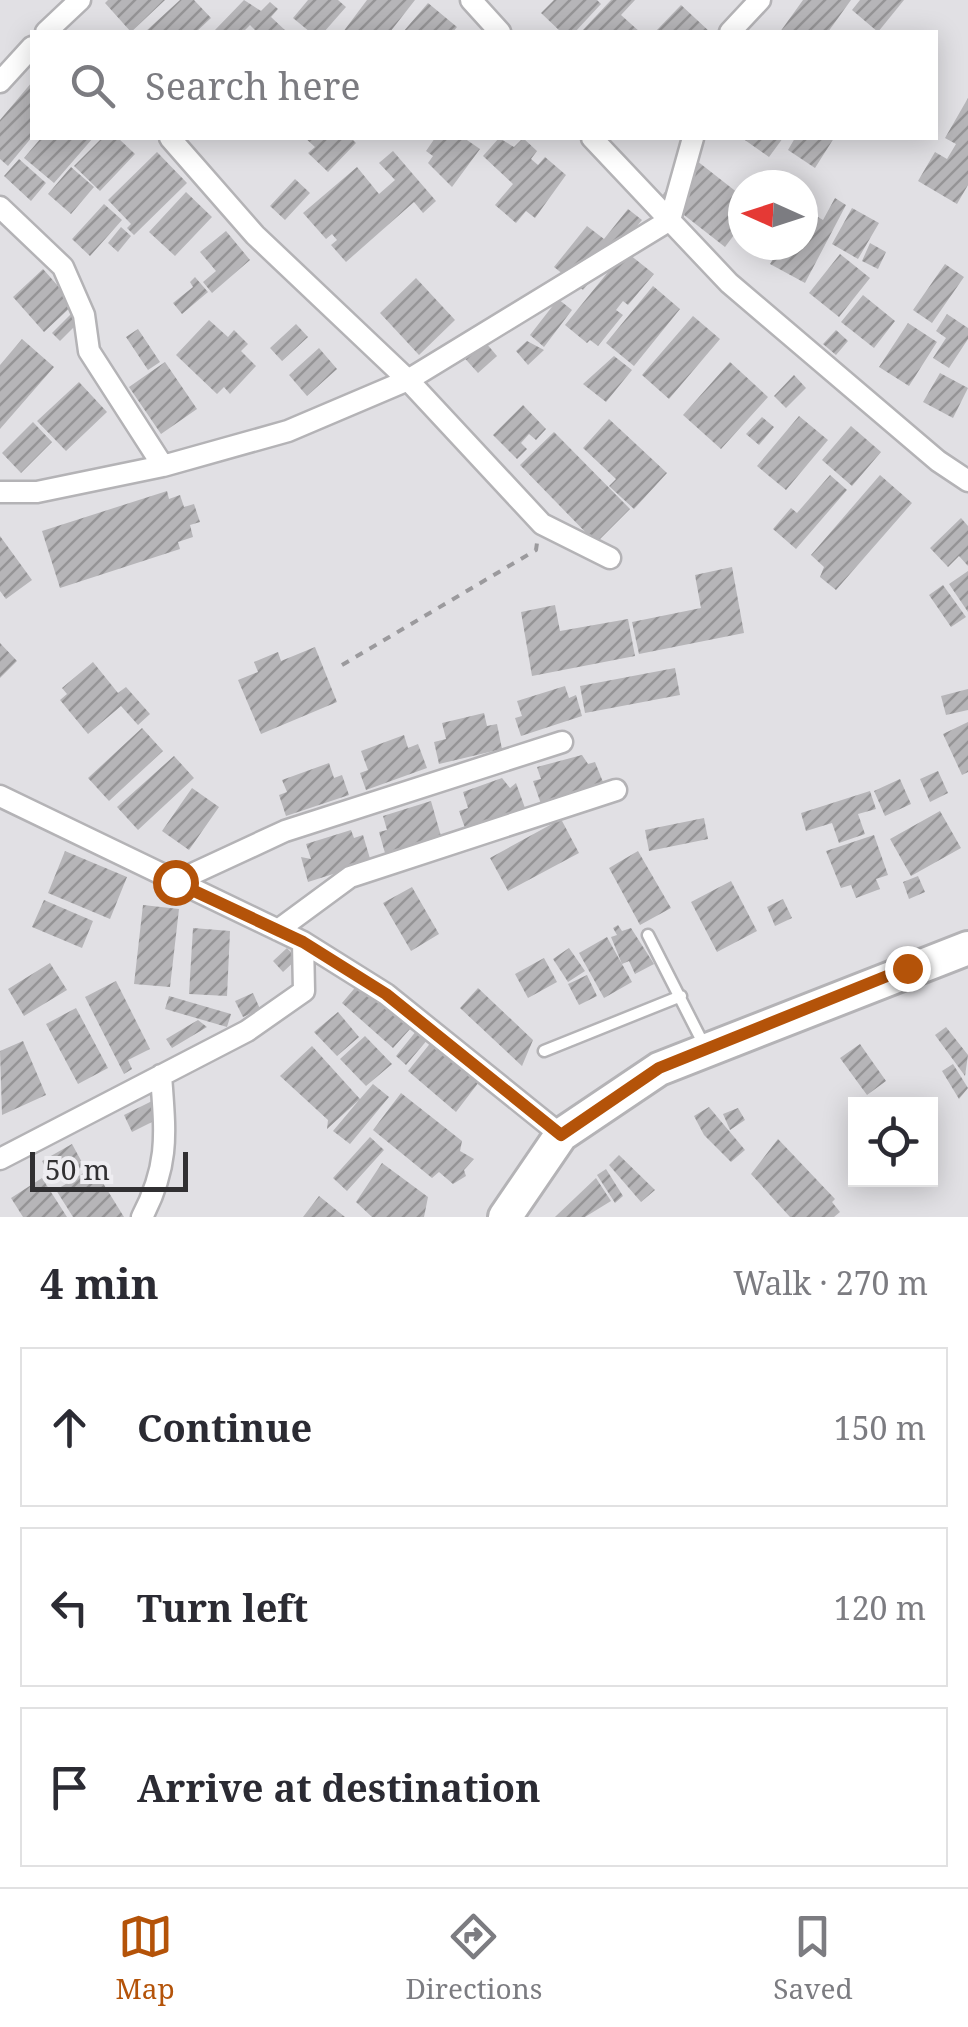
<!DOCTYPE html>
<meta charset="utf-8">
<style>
body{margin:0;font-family:"Noto Serif",serif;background:#f7f7f7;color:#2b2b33}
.controls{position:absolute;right:30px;bottom:30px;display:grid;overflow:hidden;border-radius:0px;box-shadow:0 5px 25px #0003}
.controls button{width:90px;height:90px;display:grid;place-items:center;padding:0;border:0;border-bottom:2px solid #e1e1e2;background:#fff;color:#2b2b33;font:50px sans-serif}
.compass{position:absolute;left:728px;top:170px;width:90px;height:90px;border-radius:50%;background:#fff;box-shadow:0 5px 25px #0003;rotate:273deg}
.scale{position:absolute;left:30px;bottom:25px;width:158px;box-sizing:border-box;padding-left:10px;border:5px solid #313032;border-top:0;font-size:28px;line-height:35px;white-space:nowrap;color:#313032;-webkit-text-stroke:8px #eeedf1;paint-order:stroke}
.stop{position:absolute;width:30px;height:30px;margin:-22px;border:8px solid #b45309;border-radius:50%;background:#fff}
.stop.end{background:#b45309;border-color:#fff;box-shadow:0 2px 10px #0008}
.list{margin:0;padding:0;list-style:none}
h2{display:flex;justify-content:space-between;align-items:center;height:130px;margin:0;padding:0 40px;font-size:42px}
h2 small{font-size:32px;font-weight:400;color:#7c7c81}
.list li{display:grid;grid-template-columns:65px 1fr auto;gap:30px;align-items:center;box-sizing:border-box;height:160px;margin:0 20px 20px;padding:0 20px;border:2px solid #e1e1e2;border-radius:0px}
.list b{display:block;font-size:38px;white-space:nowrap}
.list em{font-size:32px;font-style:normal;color:#7c7c81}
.icon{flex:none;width:55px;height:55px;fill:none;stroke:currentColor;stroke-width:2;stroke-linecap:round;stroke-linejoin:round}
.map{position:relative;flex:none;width:968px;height:1217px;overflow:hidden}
.search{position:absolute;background:#fff;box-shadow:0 5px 25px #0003;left:30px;right:30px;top:30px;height:110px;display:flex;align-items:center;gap:25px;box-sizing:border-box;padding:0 35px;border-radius:0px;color:#7c7c81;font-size:38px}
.sheet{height:670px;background:#fff}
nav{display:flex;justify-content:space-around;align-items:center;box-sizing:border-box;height:140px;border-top:2px solid #e1e1e2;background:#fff;font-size:28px;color:#7c7c81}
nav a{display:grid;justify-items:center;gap:5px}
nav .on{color:#b45309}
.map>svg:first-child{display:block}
</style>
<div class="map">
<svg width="968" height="1217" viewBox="0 0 968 1217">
<defs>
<pattern id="building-hatch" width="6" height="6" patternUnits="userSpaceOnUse" patternTransform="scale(2.5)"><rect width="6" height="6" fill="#b6b5b8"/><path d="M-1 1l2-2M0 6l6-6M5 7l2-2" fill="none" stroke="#959496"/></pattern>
</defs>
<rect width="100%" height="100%" fill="#e1e0e4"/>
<!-- building -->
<path fill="url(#building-hatch)" d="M108,0h57l-34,32 -26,-29z
M180,0h14l17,18 -15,14h-51z
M244,0l17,11 9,-9 8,7 -7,8 16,15h-30l-7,-7 -7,7h-25l-3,-2z
M308,0h30l8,7 -22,25h-14l-17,-14z
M367,0h48l-25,32h-47z
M554,0h43l4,4 -26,28h-14l-20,-19z
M611,0h24l-14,15 19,17h-59z
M803,0h48l-23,32h-48z
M860,0h44l-26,32 -26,-22z
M428,3l29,24 -4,5h-50z
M681,5l29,27h-55z
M32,82v55l-24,29 -8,-7v-39z
M968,98v87l-11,19 -39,-23 17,-29 12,7 9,-15 -11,-6z
M41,138h52l-39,45 -30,-25z
M102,138h16l17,16 -35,37 -26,-25z
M305,138h46l5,5 -28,29 -20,-19 7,-6z
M435,138h29l16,11 -28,38 -24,-24 5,-7 -7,-5z
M499,138l15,9 9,-9 14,13 -6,8 7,6 7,-8 21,18 -31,43 -9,-7 -10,12 -21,-18 18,-21 -30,-28z
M742,138h41l-14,19z
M795,138h39l-19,30 -27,-18z
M393,151l43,50 -13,12 -9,-11 -68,60 -15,-17 6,-5 -5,-6 -6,5 -23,-26 54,-46 22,27 16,-14 -16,-17z
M157,152l30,31 -53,52 -7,-7 4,-4 -23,-24z
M692,157l51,40v26l-18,24 -64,-50z
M19,159l27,24 -15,18 -27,-25z
M71,167l23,20 -23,27 -23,-20z
M295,179l15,14 -25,27 -15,-14z
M186,192l26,25 -37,39 -26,-24z
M835,198l11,7 -41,78 -35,-19 11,-19h22l5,-34 15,9z
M104,204l18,16 -32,36 -18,-17z
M852,208l27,15 -21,36 -26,-15z
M628,209l14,11 -59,70 -29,-23 33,-41 17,13z
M121,227l10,9 -13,16 -10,-9z
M226,231l24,29 -38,33 -9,-11 13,-11 -16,-19z
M870,243l16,9 -8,17 -16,-8z
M625,251l29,23 -26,31 -5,-4 -7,9 7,5 -25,31 -8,-6 -3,3 -22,-18z
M840,254l30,24 -31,39 -30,-24z
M945,264l19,13 -32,46 -19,-13z
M43,269l31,35 -30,28 -31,-35z
M195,277l13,15 -26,22 -9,-11 20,-16 -3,-5z
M416,278l39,42 -36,35 -39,-42z
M653,286l27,23 -46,57 -28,-23z
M863,295l32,26 -21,27 -33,-26z
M558,299l14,11 -28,37 -14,-12z
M74,311l8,8 -22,22 -8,-8z
M947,314l21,14v11l-19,29 -16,-10 13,-20 -10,-7z
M693,316l27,23 -51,60 -27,-24z
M209,320l19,17 6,-7 14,14 -7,7 15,15 -26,28 -6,-7 -7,7 -41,-39z
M908,323l29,19 -28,44 -30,-19z
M296,324l12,13 -26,24 -12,-13z
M138,329l22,33 -12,8 -22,-33z
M836,330l12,11 -12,14 -13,-11z
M480,336l17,20 -19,17 -18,-20z
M22,339l32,28 -54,62v-64z
M527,341l17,9 -16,15 -12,-14z
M319,348l18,21 -30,27 -18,-21z
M614,356l18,14 -26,32 -23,-18z
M165,362l32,47 -36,25 -32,-47z
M730,362l38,35 -47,52 -38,-34z
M940,373l28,15 -15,30 -30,-16z
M794,375l12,13 -20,20 -12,-12z
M79,382l28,30 -41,39 -29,-30z
M523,405l23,24 -10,11 -7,-6 -8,9 6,6 -10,10 -24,-24z
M799,416l29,24 -42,50 -29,-24z
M762,417l12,10 -15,18 -13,-11z
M609,419l58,54 -33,36 -25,-23 7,-7 -33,-31z
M33,422l19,20 -31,31 -19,-20z
M851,426l30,26 -29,34 -30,-26z
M554,432l76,77 -34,34 -76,-78z
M830,475l17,15 -51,59 -23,-20 18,-21 6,5z
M880,475l32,28 -76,87 -16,-13 4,-10 -13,-12z
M167,491l2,8 11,-4 4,12 10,-3 6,18 -10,3 3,12 -15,5 2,7 -120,39 -18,-57z
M961,518l7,8v40l-9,-10 -11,11 -18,-19z
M0,536l32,44 -26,19 -6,-8z
M732,567l12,66 -105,21 -7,-32 69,-14 -6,-33z
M968,571v41l-19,-28z
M943,585l23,32 -15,10 -22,-32z
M555,605l5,26 68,-12 7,37 -103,20 -11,-64z
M0,643l17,18 -17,17z
M315,647l22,55 -76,32 -23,-54 20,-8 -4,-10 24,-10 3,9z
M93,662l25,31 8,-6 24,27 -12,11 -17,-19 -33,28 -28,-34 7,-6 -5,-6z
M675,668l5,27 -95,18 -5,-27z
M565,686l4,12 7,-3 6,21 -61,20 -6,-18 7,-2 -5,-15z
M968,689v21l-22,5 -5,-19z
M484,713l3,13 10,-2 5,25 -63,15 -5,-22 12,-3 -4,-16z
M968,722v50l-6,3 -19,-41z
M142,728l21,23 -54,50 -21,-23z
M404,735l4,13 10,-4 9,24 -61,22 -6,-17 8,-3 -7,-19z
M582,755l6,9 7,-2 8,20 -62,22 -8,-23 8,-2 -4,-12z
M174,756l20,22 -56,52 -21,-23z
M329,763l5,15 8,-3 7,20 -63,21 -7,-21 8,-3 -5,-12z
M938,771l10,22 -18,9 -10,-23z
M502,778l8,10 6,-5 9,25 -60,20 -6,-17 9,-3 -5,-16z
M900,779l11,25 -26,12 -11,-25z
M192,788l27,19 -30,43 -27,-19z
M870,791l6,18 -18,5 7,20 -26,9 -7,-20 -26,8 -5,-18z
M431,801l10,35 -56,17 -6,-21 8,-2 -4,-14z
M940,811l21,37 -50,28 -21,-37z
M704,818l4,21 -59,12 -4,-21z
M561,819l18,34 -71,38 -18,-33z
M351,830l3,8 9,-3 8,27 -63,20 -7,-25 10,2 -5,-15z
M874,835l14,40 -12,4 4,10 -24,9 -5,-13 -10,3 -15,-37z
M65,851l62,26 -17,42 -62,-26z
M638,851l33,57 -31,17 -31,-57z
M918,876l7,16 -16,7 -6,-17z
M731,881l26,50 -40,21 -26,-50z
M412,887l27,47 -28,17 -28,-48z
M783,899l9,19 -17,8 -8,-19z
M44,900l49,21 -11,27 -50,-21z
M143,905l36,4 -9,78 -36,-3z
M618,925l4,6 9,-3 23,36 -19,10 -6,-13 -7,3 10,18 -28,16 -25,-45 28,-16 15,27 -11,-27 6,-2 -4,-7z
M193,928l37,3 -3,65 -38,-2z
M287,948l10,11 -14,13 -10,-11z
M569,948l16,23 -17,11 -15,-23z
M544,958l13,24 -29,16 -13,-24z
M50,963l17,27 -43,26 -16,-27z
M587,975l10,21 -18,9 -11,-21z
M116,981l34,68 -22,11 4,9 -8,5 -39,-77z
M359,983l51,46 -17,19 -51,-45z
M478,988l55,52 -11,26 -62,-58z
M253,993l7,16 -17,8 -8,-16z
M169,996l62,18 -4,13 -62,-18z
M76,1008l32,60 -30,16 -32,-60z
M338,1012l21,25 -22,19 -23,-24z
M198,1020l9,7 -35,21 -6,-9z
M946,1027l22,28 -3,21 -30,-41z
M417,1030l11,9 -22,26 -10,-9z
M365,1036l27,28 -26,22 -26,-27z
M23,1041l23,54 -44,20 -2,-64z
M432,1041l47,41 -23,30 -48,-41z
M860,1044l26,37 -19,14 -27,-37z
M312,1046l48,53 13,-15 16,13 -39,47 -17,-13 26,-31 -32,29 1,-9 -48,-44z
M953,1064l15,24 -9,11 -17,-28z
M401,1093l61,48 -2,10 14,8 -10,11 2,6 -13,8 -14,-12 -7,6 -59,-48z
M154,1100l4,19 -26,13 -8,-17z
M709,1107l36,43 -14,12 -27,-27 -10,-19z
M738,1108l7,12 -15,10 -7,-16z
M370,1137l14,13 -37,41 -14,-13z
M778,1139l57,60 -3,3 8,10 -6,5h-44l-39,-43z
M72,1144l12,22 -31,16 -11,-21z
M619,1155l36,35 -14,12 -32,-37z
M382,1163l46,34 -4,20h-52l-16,-15z
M93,1167l31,50h-51l-17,-27z
M606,1169l17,27 -8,7 -18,-28z
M42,1178l25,39h-44l-12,-19z
M596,1178l15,23 -26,16h-30z
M319,1196l26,21h-42z"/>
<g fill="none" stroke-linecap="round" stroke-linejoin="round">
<defs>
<path id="lane" d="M648,935l56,110
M544,1051l137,-55"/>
<path id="street" d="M471,0l29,32
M46,32l34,-32
M730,32l30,-32
M0,82l32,-35
M170,138l85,97 153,145 134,144 68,34
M592,138l137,145 209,178 30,20
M0,207l63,60 21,48 5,36 74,115
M0,492h37l126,-26 125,-35 120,-51 262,-160 23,-82
M0,796l303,146 83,52 175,141
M175,882l110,-51 277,-89
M278,930l72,-53 266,-87
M0,1159l247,-128 57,-40 -1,-49
M142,1217c28,-53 23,-85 19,-142"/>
<path id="primary" d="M505,1217l56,-82 98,-66 309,-121"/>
</defs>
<!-- lane casing -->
<use href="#lane" stroke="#b4b3b6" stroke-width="15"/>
<!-- street casing -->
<use href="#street" stroke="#b4b3b6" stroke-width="25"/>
<!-- primary casing -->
<use href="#primary" stroke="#b4b3b6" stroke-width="38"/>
<!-- path -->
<path stroke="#9b9a9d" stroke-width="4" stroke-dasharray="8 8" stroke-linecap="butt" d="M342,665l194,-115 1,-7"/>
<!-- lane -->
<use href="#lane" stroke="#fff" stroke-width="10"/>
<!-- street -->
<use href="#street" stroke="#fff" stroke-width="20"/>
<!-- primary -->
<use href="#primary" stroke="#fff" stroke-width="32"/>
</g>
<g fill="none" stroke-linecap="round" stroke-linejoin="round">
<!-- route -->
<path stroke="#b45309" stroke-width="12" d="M175,882l128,60 83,52 175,141 98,-67 248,-100"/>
</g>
</svg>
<div class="controls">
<button><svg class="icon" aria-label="locate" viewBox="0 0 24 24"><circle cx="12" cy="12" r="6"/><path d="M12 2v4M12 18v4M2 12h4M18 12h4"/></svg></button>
</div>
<svg class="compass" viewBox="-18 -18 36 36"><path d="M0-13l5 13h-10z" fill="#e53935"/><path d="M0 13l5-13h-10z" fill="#7c7c81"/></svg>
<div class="scale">50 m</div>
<div class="stop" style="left:175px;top:882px"></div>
<div class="stop end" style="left:907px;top:968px"></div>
<div class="search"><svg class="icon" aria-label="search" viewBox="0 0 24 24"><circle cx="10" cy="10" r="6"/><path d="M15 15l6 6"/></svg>Search here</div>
</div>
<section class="sheet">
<h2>4 min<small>Walk · 270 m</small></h2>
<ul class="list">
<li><svg class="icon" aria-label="ahead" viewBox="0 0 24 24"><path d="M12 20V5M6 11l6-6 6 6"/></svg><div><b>Continue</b></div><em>150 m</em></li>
<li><svg class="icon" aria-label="left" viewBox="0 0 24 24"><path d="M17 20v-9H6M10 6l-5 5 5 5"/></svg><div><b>Turn left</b></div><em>120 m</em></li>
<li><svg class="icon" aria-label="arrive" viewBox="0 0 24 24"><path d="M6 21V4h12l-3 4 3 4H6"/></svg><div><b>Arrive at destination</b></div></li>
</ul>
</section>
<nav>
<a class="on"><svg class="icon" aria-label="map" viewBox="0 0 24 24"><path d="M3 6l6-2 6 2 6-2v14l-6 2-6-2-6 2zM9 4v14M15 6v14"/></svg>Map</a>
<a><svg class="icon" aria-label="directions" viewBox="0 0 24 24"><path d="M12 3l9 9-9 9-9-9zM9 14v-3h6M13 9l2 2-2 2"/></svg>Directions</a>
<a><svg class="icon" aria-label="saved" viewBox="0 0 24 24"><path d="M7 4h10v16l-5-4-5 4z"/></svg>Saved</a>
</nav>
